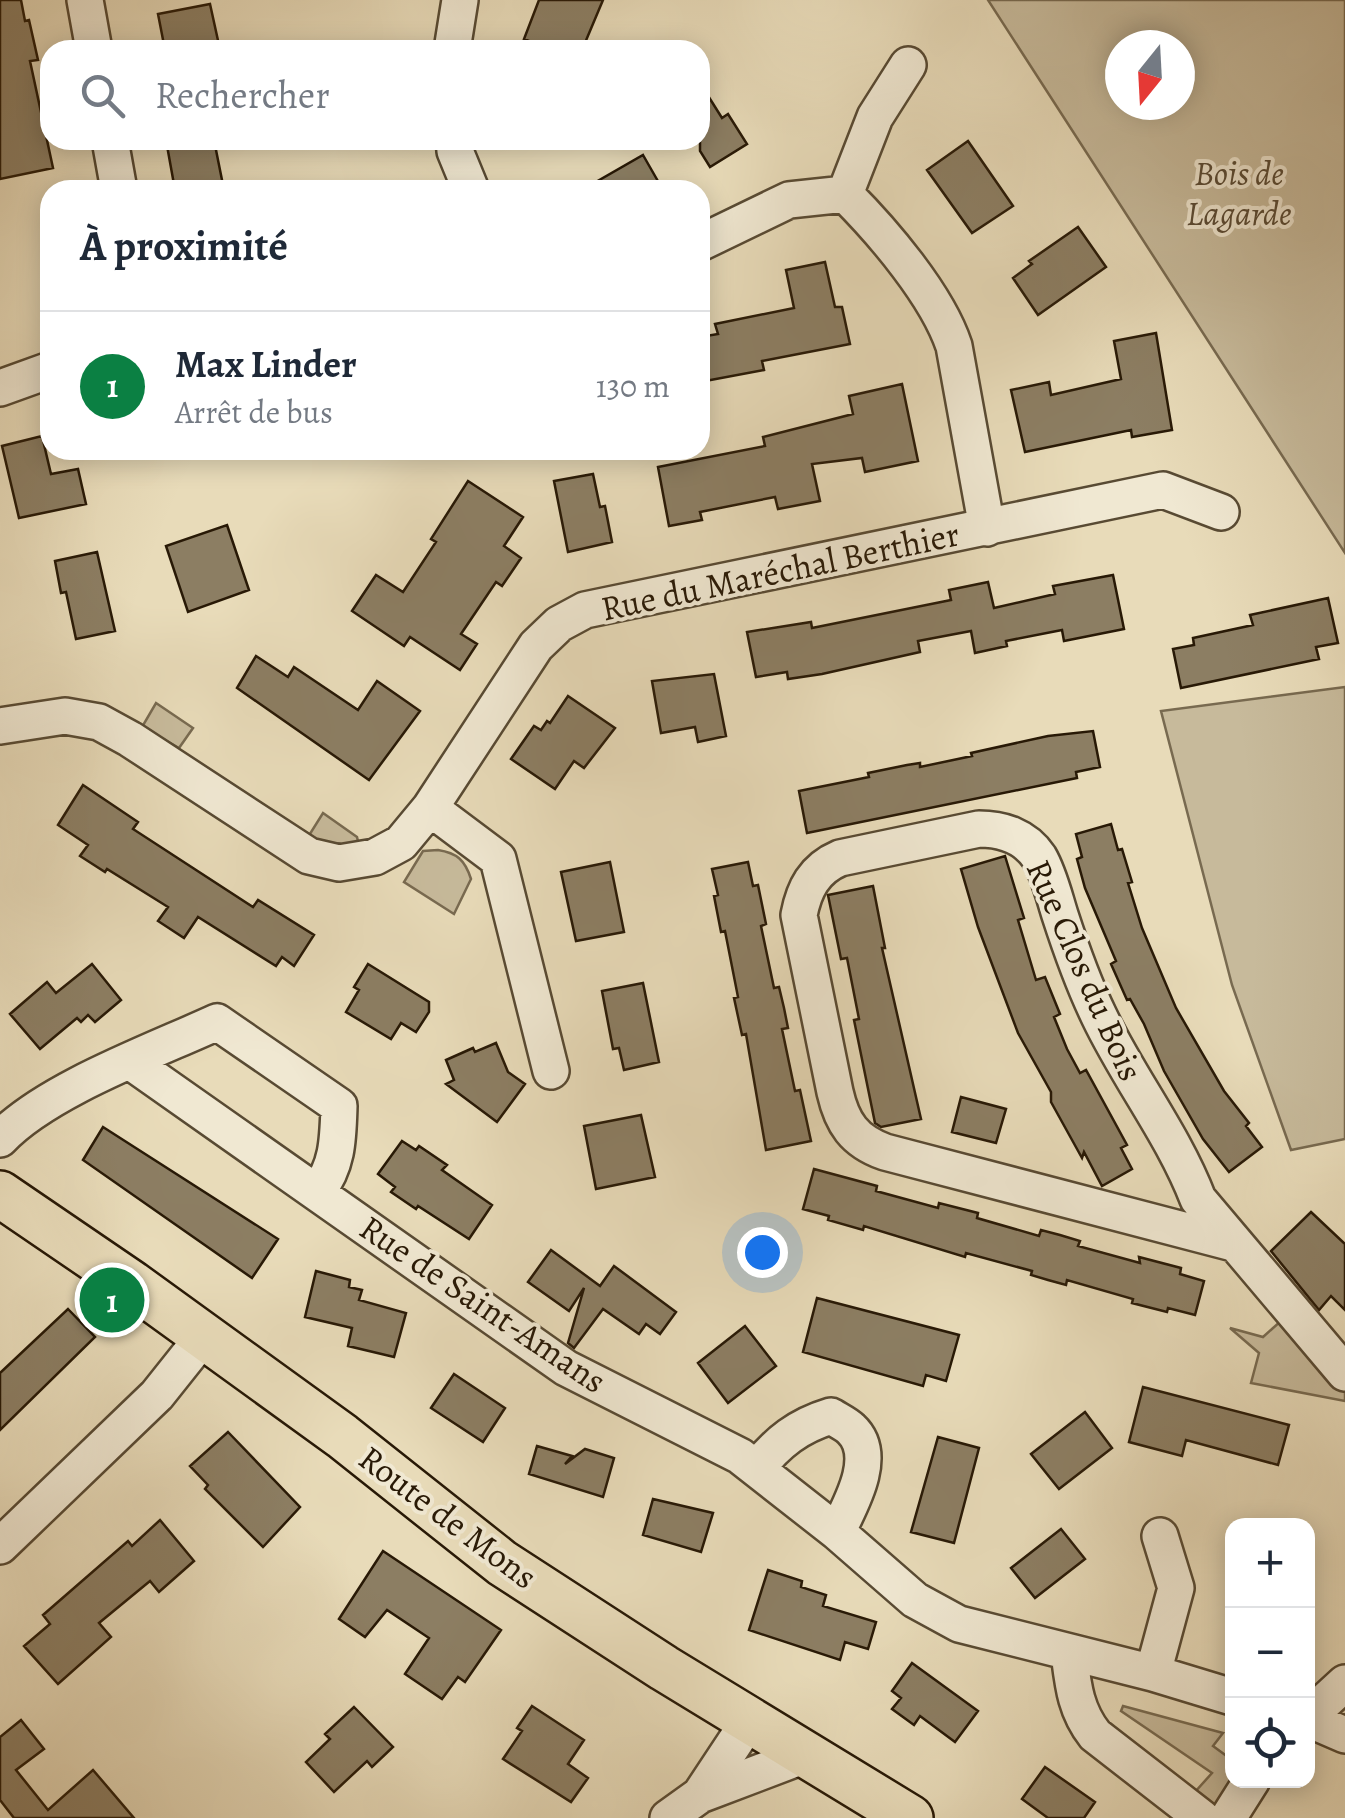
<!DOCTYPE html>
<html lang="fr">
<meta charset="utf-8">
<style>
body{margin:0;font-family:Alegreya,serif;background:#f6f6f7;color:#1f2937}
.controls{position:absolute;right:30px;bottom:30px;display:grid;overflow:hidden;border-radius:20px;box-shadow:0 5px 25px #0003}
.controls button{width:90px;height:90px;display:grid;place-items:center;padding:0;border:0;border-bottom:2px solid #e0e1e3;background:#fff;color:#1f2937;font:50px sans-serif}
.compass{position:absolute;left:1105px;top:30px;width:90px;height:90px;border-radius:50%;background:#fff;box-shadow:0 5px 25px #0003;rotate:198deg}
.you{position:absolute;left:762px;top:1252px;width:35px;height:35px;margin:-25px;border:8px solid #fff;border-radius:50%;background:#1a73e8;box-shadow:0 0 0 15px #1a73e833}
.badge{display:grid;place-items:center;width:65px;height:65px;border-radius:50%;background:#0b8043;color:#fff;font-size:32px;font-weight:700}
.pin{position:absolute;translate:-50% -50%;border:5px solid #fff;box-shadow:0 2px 10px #0006}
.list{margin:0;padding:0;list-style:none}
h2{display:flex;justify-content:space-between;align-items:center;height:130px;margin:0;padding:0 40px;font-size:42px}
h2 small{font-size:32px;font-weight:400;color:#747a83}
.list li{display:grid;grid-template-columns:65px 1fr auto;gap:30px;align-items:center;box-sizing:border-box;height:150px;padding:0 40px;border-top:2px solid #e0e1e3}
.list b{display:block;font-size:38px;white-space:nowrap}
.list p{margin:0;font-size:32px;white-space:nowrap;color:#747a83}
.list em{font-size:32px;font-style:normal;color:#747a83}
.icon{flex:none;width:55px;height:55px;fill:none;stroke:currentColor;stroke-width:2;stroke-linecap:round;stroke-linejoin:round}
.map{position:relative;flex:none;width:1345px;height:1818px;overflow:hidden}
.search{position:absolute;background:#fff;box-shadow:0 5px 25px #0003;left:40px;top:40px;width:670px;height:110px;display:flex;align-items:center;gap:25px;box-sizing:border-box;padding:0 35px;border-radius:30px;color:#747a83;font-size:38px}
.panel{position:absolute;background:#fff;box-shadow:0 5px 25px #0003;left:40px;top:180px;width:670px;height:280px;border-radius:30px}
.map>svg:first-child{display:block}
</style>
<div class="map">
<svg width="1345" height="1818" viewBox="0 0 1345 1818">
<rect width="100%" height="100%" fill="#e8dbb9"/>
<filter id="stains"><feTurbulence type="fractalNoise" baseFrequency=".002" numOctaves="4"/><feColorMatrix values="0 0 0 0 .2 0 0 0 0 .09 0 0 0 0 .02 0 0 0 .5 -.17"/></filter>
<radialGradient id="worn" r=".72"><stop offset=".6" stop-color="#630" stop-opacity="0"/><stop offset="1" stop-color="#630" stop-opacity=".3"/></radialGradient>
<!-- green -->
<path fill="#c7ba9b" stroke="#786a50" stroke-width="2.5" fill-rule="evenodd" d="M988,0h357v553zM1180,45v60h-60v-60z
M1345,687v452l-54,11 -59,-165 -71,-274z
M156,703l37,25 -14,20 -37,-21z
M323,813l34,24 2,9 -25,4 -26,-13z
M438,850c19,3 27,10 33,29l-17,35 -50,-32 19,-31z
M1282,1320l63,72v9l-94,-18 8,-30 -29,-25 33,9z
M1123,1706l100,27 -10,13 19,14 2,21 -19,24 -20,-13 17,-19 -91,-62z"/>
<!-- building -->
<path fill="#8c7e63" stroke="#281906" stroke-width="2.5" d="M0,0h21l4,21 4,-1 9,40 -8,1 23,107 -53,11z
M539,0h64l-21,50h-48l2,-6 -12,-5z
M210,4l9,41 -24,5h-30l-7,-36z
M700,83l22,35 6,-4 19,30 -37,23 -10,-16z
M166,140h48l10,50h-49z
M968,141l45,65 -41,27 -45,-63z
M643,155l20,35h-81z
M1078,227l28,40 -68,48 -25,-37 19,-14 -3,-3z
M825,262l10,45h7l8,37 -88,17 2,9 -64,12v-45l18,-3 -3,-10 79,-16 -8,-38z
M1156,333l16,97 -40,7 -1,-7 -106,22 -14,-62 38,-8 2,13 70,-16 -7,-38z
M902,384l16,77 -53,11 -3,-14 -50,6 8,37 -42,8 -3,-12 -75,15 2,8 -33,6 -11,-59 107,-21 -2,-9 90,-23 -4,-18z
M42,436l9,38 27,-5 8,35 -67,14 -17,-72z
M593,474l7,33 5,-1 7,36 -44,10 -14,-71z
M468,481l55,36 -19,29 17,12 -19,28 -6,-4 -35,52 16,10 -17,26 -50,-33 -6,9 -52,-35 24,-36 27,17 33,-50 -5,-3z
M227,525l22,65 -61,22 -22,-66z
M97,552l18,79 -39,8 -10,-47 -5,1 -6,-32z
M1113,575l11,54 -60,12 -2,-11 -56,11 1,5 -32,7 -4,-22 -53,10 2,11 -98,22 -34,5 -1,-7 -31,5 -9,-45 64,-10 1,6 139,-28 -2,-10 39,-8 6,26 61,-14 -2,-8z
M1328,598l10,45 -22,4 3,12 -138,29 -8,-39 21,-4 -1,-7 60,-13 -3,-10z
M256,656l32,21 6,-10 64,43 19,-29 43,30 -51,69 -132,-92z
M714,674l12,62 -28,6 -3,-15 -34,6 -9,-52z
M568,696l47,32 -31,40 -10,-7 -19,28 -44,-30 23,-33 7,4 6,-9 3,2z
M1093,731l7,36 -24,5 1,6 -270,55 -8,-42 70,-14 -1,-4 39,-8 13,-2v4l52,-11 -1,-3 77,-17z
M83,785l55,37 -5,7 120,78 5,-7 56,35 -20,31 -12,-9 -6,9 -78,-49 -14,21 -26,-17 10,-14 -61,-38 -2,3 -25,-16 8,-11 -30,-20z
M1111,824l7,26 4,-1 10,33 -4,1 14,45 34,80 48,83 25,32 -3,3 16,21 -33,25 -26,-33 -39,-68 -20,-47 -14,-25 -3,1 -16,-36 5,-3 -31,-73 -8,-29 5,-2 -6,-23z
M1005,856l19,62 -6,2 18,60 9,-3 15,37 -6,3 13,32 13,24 6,-3 41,75 -6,3 11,21 -30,17 -18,-34 -2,6 -31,-56v-10l-33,-59 -40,-106 -17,-58z
M610,862l14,70 -48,9 -15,-69z
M748,862l5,24 5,-1 8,39 -5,2 13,62 5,-1 5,21 4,20 -6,1 13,62 5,-1 11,51 -45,9 -20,-116 -4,1 -8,-37 4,-1 -13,-66 -4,1 -7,-36 4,-1 -6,-26z
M873,886l12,62h-3l39,171 -40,8 -6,-4 -21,-103 5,-1 -12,-61 -6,1 -13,-64z
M92,964l29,36 -26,22 -7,-7 -7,7 -4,-4 -37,31 -30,-35 37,-32 9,11z
M368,964l61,38v10l-13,20 -15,-9 -10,16 -45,-27 13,-22 -5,-3z
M643,983l16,79 -35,8 -5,-22 -6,1 -11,-58z
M496,1043l12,29 17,12 -28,38 -51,-38 8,-4 -8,-20 27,-12 2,4z
M961,1097l45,12 -10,34 -44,-11z
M641,1115l14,62 -59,12 -12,-63z
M103,1127l175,112 -26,39 -169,-118z
M402,1141l14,9 3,-4 28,19 -5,5 50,35 -23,34 -51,-33 -2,3 -25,-17 4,-5 -17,-13z
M814,1169l63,17 -1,5 62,17 1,-5 39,10 -1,5 62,18 2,-6 19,5 20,6 -2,5 62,17 -1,-6 42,11 -1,6 24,7 -9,34 -27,-7 -1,4 -35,-9 1,-4 -66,-19 -1,5 -18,-5 -17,-5 1,-4 -66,-18 -1,4 -101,-31 -1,4 -35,-10 1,-4 -26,-7z
M1311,1212l34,32v66l-14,-14 -12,14 -48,-59z
M551,1250l49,36 14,-20 62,46 -16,22 -14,-10 -7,10 -36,-25 -29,39 -6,-5 16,-55 -15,23 -41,-29z
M316,1271l34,9 -1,7 13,3 -3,10 47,13 -12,44 -46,-11 4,-18 -47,-11z
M817,1298l142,37 -13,46 -20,-6 -3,11 -120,-34z
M68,1309l27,28 -95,93v-57z
M745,1326l31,40 -48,37 -30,-40z
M454,1374l51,34 -22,34 -52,-34z
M1143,1387l146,38 -11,40 -92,-25 -4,16 -53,-14z
M1085,1412l27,36 -53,41 -28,-35z
M228,1432l72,75 -37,40 -58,-58 3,-4 -18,-19z
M938,1437l41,11 -25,95 -43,-11z
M537,1446l35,10 -7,8 20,-15 29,9 -11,39 -74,-23z
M653,1499l60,14 -12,39 -58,-17z
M160,1520l34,41 -35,31 -9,-11 -51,42 12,14 -53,47 -34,-38 26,-22 -7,-9 85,-74 4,5z
M1061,1529l24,30 -50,39 -24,-30z
M383,1551l118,79 -36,52 -7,-5 -16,22 -37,-25 24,-36 -42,-28 -22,27 -26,-18z
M768,1570l34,11 -1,6 25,8 -3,11 53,16 -8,27 -23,-7 -5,18 -91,-30z
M912,1663l66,48 -23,31 -35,-26 -6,9 -22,-16 9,-11 -9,-7z
M532,1706l52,34 -16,24 20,14 -17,24 -68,-43 19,-28 -5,-3z
M354,1707l39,40 -21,20 -5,-6 -33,31 -28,-30 24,-23 -5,-5z
M21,1720l23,29 -28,21 32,40 45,-40 41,48h-120l-14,-18v-63z
M1045,1767l50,35 -11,16h-36l-26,-19z"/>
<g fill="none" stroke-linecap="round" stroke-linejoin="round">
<defs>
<path id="minor" d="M85,0l9,50
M452,50l8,-50
M110,140l9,50
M454,140l1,11 16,39
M845,194l30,-77 33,-52
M700,243l89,-43 56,-6c38,38 92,101 109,152l33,182
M0,388l50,-18
M0,726l65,-10 34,6 31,17 179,117 30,7 36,-6 26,-14 29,-35 106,-162 23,-22 26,-14 578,-120 58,22
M430,808l68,51 53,212
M131,1062l435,306 174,88 97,76 78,68 44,24 194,49 79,24
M0,1139c46,-49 154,-88 217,-117l122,84c-1,32 -1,60 -22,86
M1233,1243l-348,-91c-31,-11 -43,-29 -50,-60l-36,-177c5,-26 15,-46 41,-57l139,-29c23,0 46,7 60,28 10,17 15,39 21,58 11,34 23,68 39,101 30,63 74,118 99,183l147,174
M757,1468c21,-26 41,-42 74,-52 6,4 15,8 20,13 28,26 0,75 -14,103
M0,1546l157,-151 47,-59
M1069,1653c4,31 6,57 26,82l107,83
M1153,1673l23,-85 -16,-52
M1308,1717l37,-34
M1308,1719l37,16
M700,1795l49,-74
M668,1818l32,-23 108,-41
M1228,1818l24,-38"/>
<path id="major" d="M0,1194l132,90 210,152 160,127 162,105 246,150"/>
</defs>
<!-- minor casing -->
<use href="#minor" stroke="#584a33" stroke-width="40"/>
<!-- major casing -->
<use href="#major" stroke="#281906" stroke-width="50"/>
<!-- minor -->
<use href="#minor" stroke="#f0e8d2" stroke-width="35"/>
<!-- major -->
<use href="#major" stroke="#e8dbb9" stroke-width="45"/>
</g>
<g text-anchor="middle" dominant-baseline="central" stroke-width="8" stroke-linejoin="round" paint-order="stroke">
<!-- park labels -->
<g font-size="35" font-style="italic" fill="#584933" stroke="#f0e8d2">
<text x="1239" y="173">Bois de<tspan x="1239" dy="40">Lagarde</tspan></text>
</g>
<!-- street labels -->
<g font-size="35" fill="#281906" stroke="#f0e8d2">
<text transform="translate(780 571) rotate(-12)">Rue du Maréchal Berthier</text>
<text transform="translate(1085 970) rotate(66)">Rue Clos du Bois</text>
<text transform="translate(483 1304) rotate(34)">Rue de Saint-Amans</text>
<text transform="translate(448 1517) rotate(37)">Route de Mons</text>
</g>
</g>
<rect width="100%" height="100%" filter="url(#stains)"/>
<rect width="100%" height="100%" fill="url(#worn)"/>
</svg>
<div class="controls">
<button>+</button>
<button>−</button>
<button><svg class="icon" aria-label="locate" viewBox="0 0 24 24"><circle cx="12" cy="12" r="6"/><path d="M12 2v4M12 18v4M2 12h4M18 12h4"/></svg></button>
</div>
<svg class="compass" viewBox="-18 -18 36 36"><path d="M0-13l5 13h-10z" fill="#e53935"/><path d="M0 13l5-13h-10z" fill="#747a83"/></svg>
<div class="you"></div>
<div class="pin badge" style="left:112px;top:1300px">1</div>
<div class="search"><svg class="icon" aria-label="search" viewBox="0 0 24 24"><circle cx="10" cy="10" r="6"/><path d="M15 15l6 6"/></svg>Rechercher</div>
<section class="panel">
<h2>À proximité<small></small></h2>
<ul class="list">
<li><span class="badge">1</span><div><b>Max Linder</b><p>Arrêt de bus</p></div><em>130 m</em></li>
</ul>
</section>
</div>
